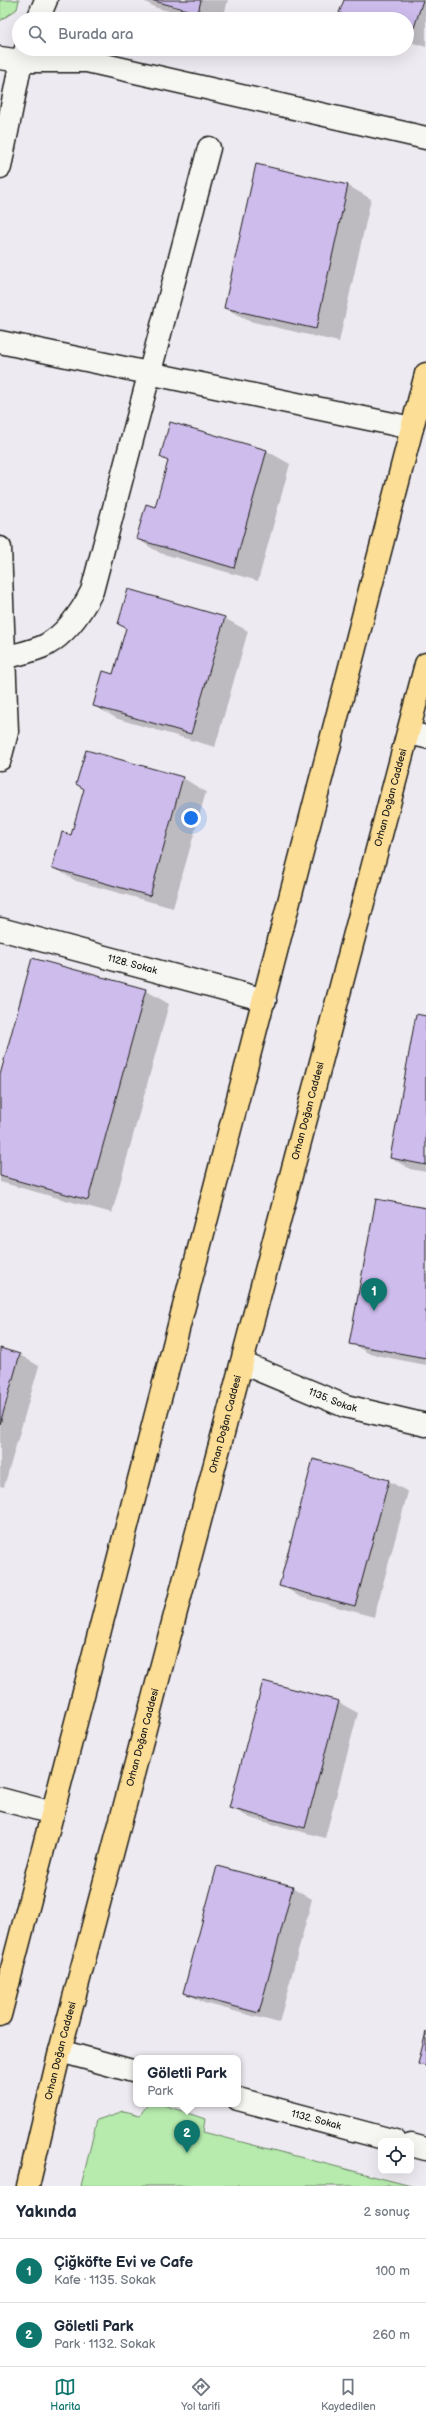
<!DOCTYPE html>
<html lang="tr">
<meta charset="utf-8">
<style>
body{margin:0;font-family:"Balsamiq Sans",sans-serif;background:#f6f6f7;color:#1f2937}
.controls{position:absolute;right:12px;bottom:12px;display:grid;overflow:hidden;border-radius:8px;box-shadow:0 4px 16px #0002}
.controls button{width:36px;height:36px;display:grid;place-items:center;padding:0;border:0;border-bottom:1px solid #e0e1e3;background:#fff;color:#1f2937;font:20px sans-serif}
.you{position:absolute;left:191px;top:818px;width:14px;height:14px;margin:-10px;border:3px solid #fff;border-radius:50%;background:#1a73e8;box-shadow:0 0 0 6px #1a73e833}
.badge{display:grid;place-items:center;width:26px;height:26px;border-radius:50%;background:#0f766e;color:#fff;font-size:13px;font-weight:700}
.pin{position:absolute;translate:-50% -33px;filter:drop-shadow(0 1px 2px #0008)}
.pin::after{content:'';position:absolute;top:21px;width:14px;height:12px;background:inherit;clip-path:polygon(0 0,100% 0,50% 100%)}
.popup{position:absolute;left:133px;top:2055px;width:108px;height:52px;box-sizing:border-box;display:grid;place-content:center;border-radius:8px;background:#fff;filter:drop-shadow(0 1px 3px #0005);font-size:13px;white-space:nowrap;color:#747a83}
.popup b{font-size:15px;color:#1f2937}
.popup::after{content:'';position:absolute;left:50%;top:100%;margin-left:-8px;border:8px solid transparent;border-top-color:#fff}
.list{margin:0;padding:0;list-style:none}
h2{display:flex;justify-content:space-between;align-items:center;height:52px;margin:0;padding:0 16px;font-size:17px}
h2 small{font-size:13px;font-weight:400;color:#747a83}
.list li{display:grid;grid-template-columns:26px 1fr auto;gap:12px;align-items:center;box-sizing:border-box;height:64px;padding:0 16px;border-top:1px solid #e0e1e3}
.list b{display:block;font-size:15px;white-space:nowrap}
.list p{margin:0;font-size:13px;white-space:nowrap;color:#747a83}
.list em{font-size:13px;font-style:normal;color:#747a83}
.icon{flex:none;width:22px;height:22px;fill:none;stroke:currentColor;stroke-width:2;stroke-linecap:round;stroke-linejoin:round}
.map{position:relative;flex:none;width:426px;height:2186px;overflow:hidden}
.search{position:absolute;background:#fff;box-shadow:0 4px 16px #0002;left:12px;right:12px;top:12px;height:44px;display:flex;align-items:center;gap:10px;box-sizing:border-box;padding:0 14px;border-radius:22px;color:#747a83;font-size:15px}
.sheet{height:180px;background:#fff}
nav{display:flex;justify-content:space-around;align-items:center;box-sizing:border-box;height:56px;border-top:1px solid #e0e1e3;background:#fff;font-size:11px;color:#747a83}
nav a{display:grid;justify-items:center;gap:2px}
nav .on{color:#0f766e}
.map>svg:first-child{display:block}
</style>
<div class="map">
<svg width="426" height="2186" viewBox="0 0 426 2186">
<rect width="100%" height="100%" fill="#eeeaf1"/>
<filter id="ink" filterUnits="userSpaceOnUse"><feTurbulence type="fractalNoise" baseFrequency=".025" numOctaves="2"/><feDisplacementMap in="SourceGraphic" scale="8" xChannelSelector="R" yChannelSelector="G"/><feConvolveMatrix kernelMatrix="1 2 1 2 8 2 1 2 1" color-interpolation-filters="sRGB"/></filter>
<g filter="url(#ink)">
<!-- green -->
<path fill="#b6ebad" stroke="#698464" d="M0,0h19l-2,9 -17,12z
M148,2104h13l44,15 -2,13 208,54h-330l16,-66 27,-9 16,4z"/>
<!-- shadow -->
<path fill="#0003" d="M142,0h86l-5,19h-26l-43,-12z
M345,0h81v47l-19,-6v-22h-56l-10,-6z
M347,185l24,14 -32,143 -90,-21 -24,-13z
M171,423l96,28 23,13 -32,117 -98,-28 -23,-14 19,-31 13,-47z
M224,618l24,13 -33,116 -97,-28 -24,-13 19,-31z
M87,751l96,27 23,14 -33,116 -97,-27 -23,-14 19,-31 13,-48z
M145,990l24,14 -57,209 -112,-31v-103z
M426,1017v155l-16,-3 -19,-11z
M426,1209v156l-56,-11 -20,-11z
M0,1349l20,6 19,11 -35,121 -4,-1z
M389,1481l19,11 -34,125 -74,-20 -19,-12z
M338,1702l20,11 -33,125 -75,-20 -20,-11z
M292,1887l20,12 -33,124 -75,-20 -20,-11z"/>
<!-- building -->
<path fill="#cebcec" stroke="#1c1c1c" d="M151,0h50l-3,13z
M344,0h79l-12,37 -4,-1v-17h-51l-17,-6z
M256,164l92,21 -32,144 -92,-21z
M170,422l97,28 -33,118 -98,-29 10,-35 9,3 13,-46 -8,-4z
M128,589l97,28 -34,117 -98,-28 10,-35 10,3 13,-46 -8,-4z
M86,750l97,27 -33,119 -98,-28 10,-36 9,3 13,-46 -8,-5z
M32,958l114,31 -58,211 -88,-24v-101z
M416,1014l10,2v149l-36,-7z
M376,1199l50,9v150l-77,-14z
M0,1348l20,6 -20,70z
M313,1459l76,21 -34,126 -76,-20z
M263,1681l76,20 -34,127 -76,-20z
M217,1866l76,20 -34,127 -76,-20z
M426,2032v34l-8,-2z"/>
<g fill="none" stroke-linecap="round" stroke-linejoin="round">
<defs>
<g id="minor">
<path d="M38,19l8,-19"/>
<path d="M0,58l21,3h66l339,77"/>
<path d="M0,167l21,-106 5,-12"/>
<path d="M0,342l412,86"/>
<path d="M0,548l7,184 -7,27"/>
<path d="M5,658c13,-4 29,-7 41,-13 21,-12 36,-34 46,-54l117,-443"/>
<path d="M409,733l17,4"/>
<path id="s1" d="M0,929l265,71"/>
<path id="s2" d="M242,1363l103,43 81,19"/>
<path d="M0,1799l53,14"/>
<path d="M60,2051l76,21"/>
<path id="s3" d="M238,2099l157,42"/>
<path d="M411,2145l15,4"/>
</g>
<g id="major">
<path d="M0,2015l426,-1641"/>
<path id="s4" d="M28,2186l32,-135 366,-1387"/>
</g>
</defs>
<!-- minor casing -->
<use href="#minor" stroke="#1c1c1c" stroke-width="25"/>
<!-- major casing -->
<use href="#major" stroke="#1c1c1c" stroke-width="25"/>
<!-- minor -->
<use href="#minor" stroke="#f6f6f2" stroke-width="22"/>
<!-- major -->
<use href="#major" stroke="#fcde96" stroke-width="22"/>
</g>
</g>
<g text-anchor="middle" dominant-baseline="central" stroke-width="4" stroke-linejoin="round" paint-order="stroke">
<!-- street labels -->
<g font-size="10" fill="#1c1c1c" stroke="#f6f6f2">
<text stroke="none"><textPath href="#s4" startOffset="1435">Orhan Doğan Caddesi</textPath></text>
<text stroke="none"><textPath href="#s1" startOffset="137">1128. Sokak</textPath></text>
<text stroke="none"><textPath href="#s4" startOffset="1111">Orhan Doğan Caddesi</textPath></text>
<text stroke="none"><textPath href="#s2" startOffset="98">1135. Sokak</textPath></text>
<text stroke="none"><textPath href="#s4" startOffset="787">Orhan Doğan Caddesi</textPath></text>
<text stroke="none"><textPath href="#s4" startOffset="463">Orhan Doğan Caddesi</textPath></text>
<text stroke="none"><textPath href="#s4" startOffset="139">Orhan Doğan Caddesi</textPath></text>
<text stroke="none"><textPath href="#s3" startOffset="81">1132. Sokak</textPath></text>
</g>
</g>
</svg>
<div class="controls">
<button><svg class="icon" aria-label="locate" viewBox="0 0 24 24"><circle cx="12" cy="12" r="6"/><path d="M12 2v4M12 18v4M2 12h4M18 12h4"/></svg></button>
</div>
<div class="you"></div>
<div class="pin badge" style="left:374px;top:1311px">1</div>
<div class="pin badge" style="left:187px;top:2153px">2</div>
<div class="popup"><b>Göletli Park</b>Park</div>
<div class="search"><svg class="icon" aria-label="search" viewBox="0 0 24 24"><circle cx="10" cy="10" r="6"/><path d="M15 15l6 6"/></svg>Burada ara</div>
</div>
<section class="sheet">
<h2>Yakında<small>2 sonuç</small></h2>
<ul class="list">
<li><span class="badge">1</span><div><b>Çiğköfte Evi ve Cafe</b><p>Kafe · 1135. Sokak</p></div><em>100 m</em></li>
<li><span class="badge">2</span><div><b>Göletli Park</b><p>Park · 1132. Sokak</p></div><em>260 m</em></li>
</ul>
</section>
<nav>
<a class="on"><svg class="icon" aria-label="map" viewBox="0 0 24 24"><path d="M3 6l6-2 6 2 6-2v14l-6 2-6-2-6 2zM9 4v14M15 6v14"/></svg>Harita</a>
<a><svg class="icon" aria-label="directions" viewBox="0 0 24 24"><path d="M12 3l9 9-9 9-9-9zM9 14v-3h6M13 9l2 2-2 2"/></svg>Yol tarifi</a>
<a><svg class="icon" aria-label="saved" viewBox="0 0 24 24"><path d="M7 4h10v16l-5-4-5 4z"/></svg>Kaydedilen</a>
</nav>
